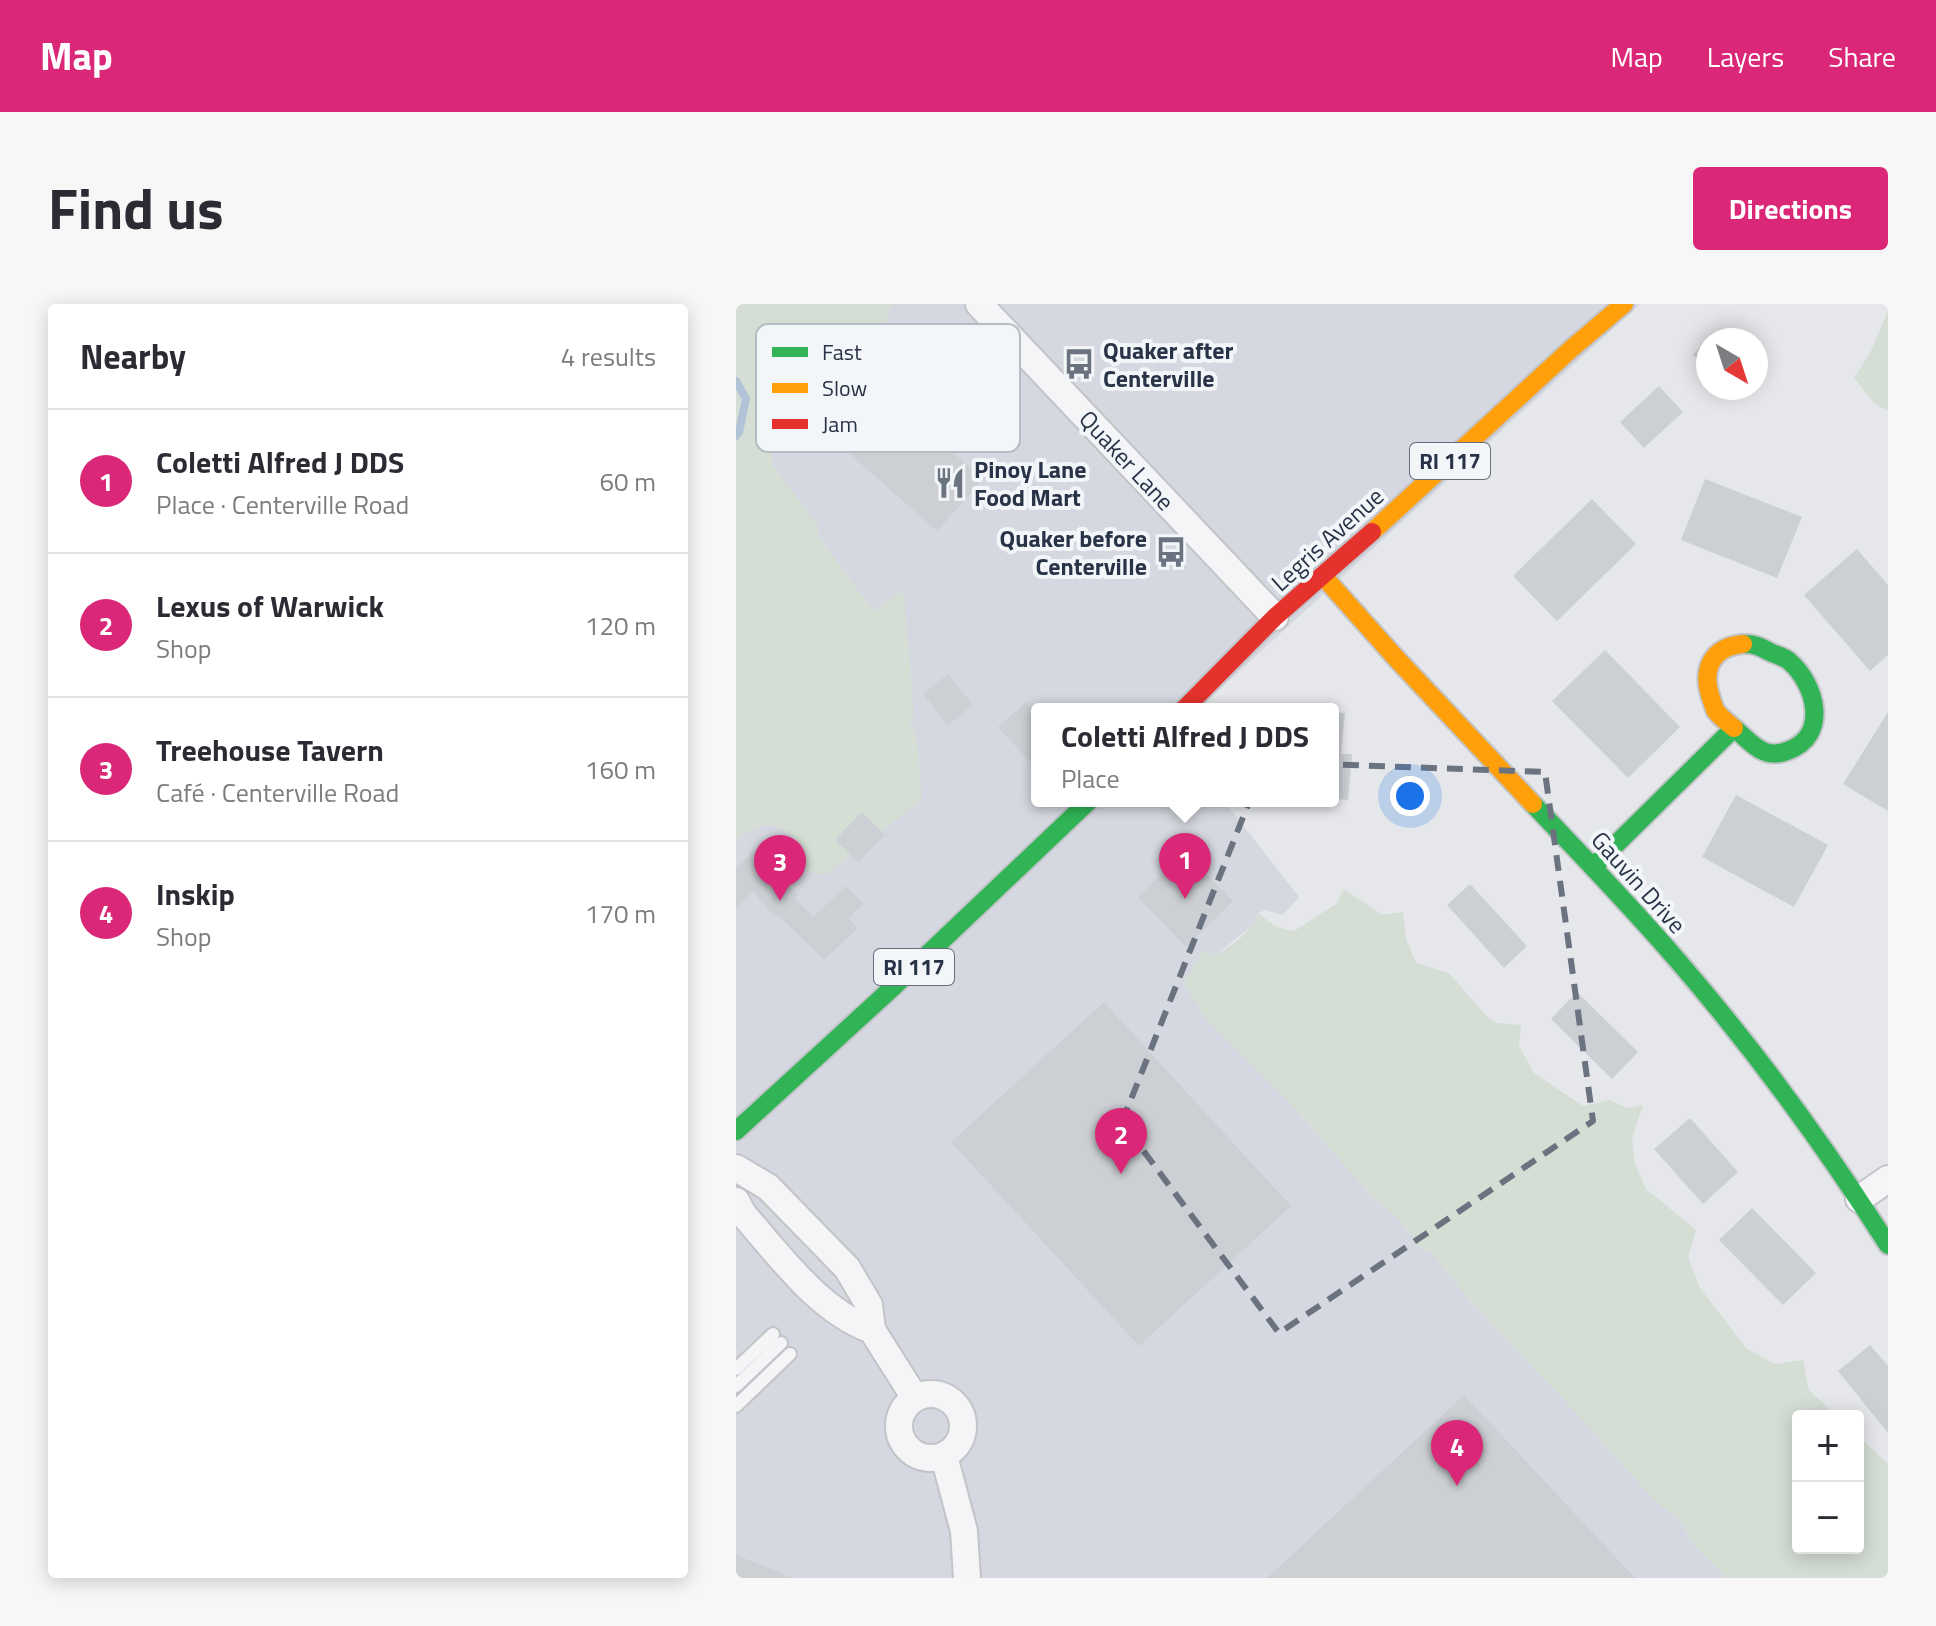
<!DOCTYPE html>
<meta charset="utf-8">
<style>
body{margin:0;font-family:"Titillium Web",sans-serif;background:#f7f7f7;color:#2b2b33}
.controls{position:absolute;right:24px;bottom:24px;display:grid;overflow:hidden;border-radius:8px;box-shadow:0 4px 20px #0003}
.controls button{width:72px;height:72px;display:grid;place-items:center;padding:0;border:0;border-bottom:2px solid #e1e1e2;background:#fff;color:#2b2b33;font:40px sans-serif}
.compass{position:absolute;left:960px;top:24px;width:72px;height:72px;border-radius:50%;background:#fff;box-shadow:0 4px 20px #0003;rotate:141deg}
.you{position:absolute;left:674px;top:492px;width:28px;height:28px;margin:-20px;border:6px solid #fff;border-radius:50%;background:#1a73e8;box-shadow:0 0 0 12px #1a73e833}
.badge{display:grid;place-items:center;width:52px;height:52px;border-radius:50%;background:#db2777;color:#fff;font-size:26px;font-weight:700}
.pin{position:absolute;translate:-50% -66px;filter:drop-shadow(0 2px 4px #0008)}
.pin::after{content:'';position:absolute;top:42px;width:28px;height:24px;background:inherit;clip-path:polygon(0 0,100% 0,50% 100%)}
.popup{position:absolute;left:295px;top:399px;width:308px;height:104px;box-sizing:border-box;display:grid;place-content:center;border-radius:8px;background:#fff;filter:drop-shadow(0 2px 6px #0005);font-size:26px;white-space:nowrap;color:#7c7c81}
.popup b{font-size:30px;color:#2b2b33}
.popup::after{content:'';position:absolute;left:50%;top:100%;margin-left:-16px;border:16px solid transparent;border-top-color:#fff}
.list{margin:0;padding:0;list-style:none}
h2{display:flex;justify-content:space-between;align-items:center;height:104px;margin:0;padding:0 32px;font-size:34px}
h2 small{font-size:26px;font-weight:400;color:#7c7c81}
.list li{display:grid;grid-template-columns:52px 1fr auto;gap:24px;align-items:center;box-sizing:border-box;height:144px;padding:0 32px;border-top:2px solid #e1e1e2}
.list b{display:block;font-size:30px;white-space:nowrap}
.list p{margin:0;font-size:26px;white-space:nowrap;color:#7c7c81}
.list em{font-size:26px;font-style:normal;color:#7c7c81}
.map{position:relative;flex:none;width:1152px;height:1274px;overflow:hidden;border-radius:8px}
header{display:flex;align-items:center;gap:48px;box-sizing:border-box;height:112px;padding:0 40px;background:#db2777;color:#fff}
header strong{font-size:38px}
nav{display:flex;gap:44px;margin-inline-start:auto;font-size:28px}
.intro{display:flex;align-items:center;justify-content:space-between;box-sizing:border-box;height:192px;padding:0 48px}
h1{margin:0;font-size:56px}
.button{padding:20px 36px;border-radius:8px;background:#db2777;color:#fff;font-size:28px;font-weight:700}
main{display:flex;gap:48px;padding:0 48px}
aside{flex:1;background:#fff;border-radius:8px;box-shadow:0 4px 20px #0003}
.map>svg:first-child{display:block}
</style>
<header>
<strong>Map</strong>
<nav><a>Map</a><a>Layers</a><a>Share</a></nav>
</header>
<div class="intro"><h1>Find us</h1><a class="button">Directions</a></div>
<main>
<aside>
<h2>Nearby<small>4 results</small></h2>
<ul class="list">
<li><span class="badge">1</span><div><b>Coletti Alfred J DDS</b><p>Place · Centerville Road</p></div><em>60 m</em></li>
<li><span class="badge">2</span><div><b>Lexus of Warwick</b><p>Shop</p></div><em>120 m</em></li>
<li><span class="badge">3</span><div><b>Treehouse Tavern</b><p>Café · Centerville Road</p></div><em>160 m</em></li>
<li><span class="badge">4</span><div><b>Inskip</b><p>Shop</p></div><em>170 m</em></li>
</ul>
</aside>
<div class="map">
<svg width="1152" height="1274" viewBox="0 0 1152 1274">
<rect width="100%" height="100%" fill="#e5e7ea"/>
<!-- built -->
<path fill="#d5d8e0" d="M157,0h747l-442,405h-161v92h187l75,96 -16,18 -18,-5 -7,3 -3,10 -40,33 -11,-5 -1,64 79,79 93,106 20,15 27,35 10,3 38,48 99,104 88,98 22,15 12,23 35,37h-990v-739l24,-14h17l17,11 4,24 111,-137 -6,-132 -30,20 -54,-74 -2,-12 -45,-60 1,-26 18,-22 53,-28 -6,-22 17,-9 15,-17h13l6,-32z"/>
<!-- green -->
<path fill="#d5ded5" d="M0,0h157l-4,5 -6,32h-13l-15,17 -17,9 7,22 -54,28 -18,22 -1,26 46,60 1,12 54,74 31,-21 10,125 -5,8 7,9 6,68 -97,75 -22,-4 -5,-11 -4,-24c-27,-18 -31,-12 -58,3z
M1152,7v100l-13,-7 -21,-26 16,-25z
M608,585l38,26 21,-3 3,27 10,24 33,10 38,44 10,6 24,2 -2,21 15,27 49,33 26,-6 19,8 15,-3 -11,32 3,27 11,25 50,41 -8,27 12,31 47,61 28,15 28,-4 6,30 28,26h-39v132h60v-112l30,28v114h-162l-35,-37 -12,-23 -22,-15 -88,-98 -99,-104 -38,-48 -10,-3 -27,-35 -20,-15 -93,-106 -79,-79 -20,-32 20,-32 12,5c15,-9 38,-25 43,-43l18,14 18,4 42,-27z"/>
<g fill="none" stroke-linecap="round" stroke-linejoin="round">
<!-- stream -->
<path stroke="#b2c3d7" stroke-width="8" d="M0,77l10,18 -7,33 -3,4"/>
</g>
<!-- building -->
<path fill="#cccfd3" d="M974,31l5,5h-7v27l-15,-12z
M923,82l24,26 -39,36 -24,-26z
M153,92l94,83 -46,52 -94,-83z
M969,175l97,38 -25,61 -96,-38z
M856,195l44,45 -79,77 -44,-45z
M1121,245l31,36v70l-18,16 -66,-76z
M869,346l75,77 -52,51 -76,-77z
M212,370l25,31 -25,20 -25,-31z
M290,398l11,12v42l-7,6 -32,-35z
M597,408l12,1 -4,41h11l-4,46 -15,-1z
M1152,408v99l-45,-27z
M1000,491l92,50 -34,62 -92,-50z
M126,508l23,23 -27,27 -23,-22z
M33,533l14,15 -14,13 29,30 -3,3 18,19 33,-31 17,18 -15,14 10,10 -34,32 -46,-45 -3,1 -22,-24 -17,16v-40z
M449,548l48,49 -47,46 -48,-50z
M734,580l57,62 -23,22 -57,-63z
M841,688l61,60 -26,27 -61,-60z
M368,698l187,204 -152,140 -188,-204z
M954,814l48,54 -35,32 -49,-55z
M1016,904l64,65 -33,32 -64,-65z
M1134,1041l18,21v67l-50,-62z
M728,1091l171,183h-368z
M0,1251l57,23h-57z"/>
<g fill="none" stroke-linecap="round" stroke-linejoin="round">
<defs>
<path id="lane" d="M0,1065l37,-35
M0,1082l45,-43
M0,1102l54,-52"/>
<path id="street" d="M243,0l296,313
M0,864l32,19 79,81 22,37 3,25 43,68
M1123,895l29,-20
M0,897l7,13c37,42 76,97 129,116
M163 1122a32 32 0 1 1 64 0a32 32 0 1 1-64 0Z
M208,1152l20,75 3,47"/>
<path id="fast" d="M797,500c49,52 99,103 145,157 77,89 147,185 210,284
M857,563l141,-139c9,7 19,19 29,23 8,4 16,3 24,0 43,-15 29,-67 2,-90 -5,-4 -12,-6 -17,-8 -10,-5 -18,-10 -29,-9
M0,827l154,-141 199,-189"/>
<path id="slow" d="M636,228l199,-183 53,-45
M587,272l72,81 138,147
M998,424c-6,-5 -14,-11 -19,-18 0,-1 -4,-11 -4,-12 -10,-29 1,-51 32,-54"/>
<path id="jam" d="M448,405l91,-92 97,-85"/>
</defs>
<!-- lane casing -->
<use href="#lane" stroke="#c2c4c8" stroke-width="16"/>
<!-- street casing -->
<use href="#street" stroke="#c2c4c8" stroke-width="30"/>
<!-- fast casing -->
<use href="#fast" stroke="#c2c4c8" stroke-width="22"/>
<!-- slow casing -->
<use href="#slow" stroke="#c2c4c8" stroke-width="22"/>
<!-- jam casing -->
<use href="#jam" stroke="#c2c4c8" stroke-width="22"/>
<!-- lane -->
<use href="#lane" stroke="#f5f5f7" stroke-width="12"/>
<!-- street -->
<use href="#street" stroke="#f5f5f7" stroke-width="26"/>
<!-- fast -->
<use href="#fast" stroke="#30b455" stroke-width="18"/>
<!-- slow -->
<use href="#slow" stroke="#ff9f0a" stroke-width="18"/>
<!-- jam -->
<use href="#jam" stroke="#e5322d" stroke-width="18"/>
</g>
<!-- marked area -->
<path fill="none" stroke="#6b7280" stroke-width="6" stroke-dasharray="16 10" stroke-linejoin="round" d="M529,458l280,10 48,349 -314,212 -157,-211z"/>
<!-- icons -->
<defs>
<symbol id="bus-bare" viewBox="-9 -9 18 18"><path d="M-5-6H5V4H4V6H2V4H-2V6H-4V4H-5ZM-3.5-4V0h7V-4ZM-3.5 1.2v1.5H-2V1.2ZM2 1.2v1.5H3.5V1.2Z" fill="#6b7280" stroke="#f3f6f9" stroke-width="2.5" paint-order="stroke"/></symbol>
<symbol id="restaurant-bare" viewBox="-9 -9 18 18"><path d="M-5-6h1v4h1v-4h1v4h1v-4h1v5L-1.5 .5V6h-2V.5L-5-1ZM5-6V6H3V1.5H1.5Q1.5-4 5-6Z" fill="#6b7280" stroke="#f3f6f9" stroke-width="2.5" paint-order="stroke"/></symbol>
</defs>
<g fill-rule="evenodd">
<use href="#bus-bare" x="321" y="38" width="44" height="44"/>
<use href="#restaurant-bare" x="192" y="157" width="44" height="44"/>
<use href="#bus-bare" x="413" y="226" width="44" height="44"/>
</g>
<g text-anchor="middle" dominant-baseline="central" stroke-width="8" stroke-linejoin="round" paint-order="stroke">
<!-- shield labels -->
<g fill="#f3f6f9" stroke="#666e7c" stroke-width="2">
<rect x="674" y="139" width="80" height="36" rx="6"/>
<rect x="138" y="645" width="80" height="36" rx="6"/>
</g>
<g font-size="22" font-weight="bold" fill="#293347">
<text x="714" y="157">RI 117</text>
<text x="178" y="663">RI 117</text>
</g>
<!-- poi labels -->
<g font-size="24" font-weight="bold" fill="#293347" stroke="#f3f6f9" text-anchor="start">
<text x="367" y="46">Quaker after<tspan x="367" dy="28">Centerville</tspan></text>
<text x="238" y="165">Pinoy Lane<tspan x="238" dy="28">Food Mart</tspan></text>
<text x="411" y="234" text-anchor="end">Quaker before<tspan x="411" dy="28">Centerville</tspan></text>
</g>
<!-- street labels -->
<g font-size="24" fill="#293347" stroke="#f3f6f9">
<text transform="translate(391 156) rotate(47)">Quaker Lane</text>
<text transform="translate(591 235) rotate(-42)">Legris Avenue</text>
<text transform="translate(903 578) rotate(48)">Gauvin Drive</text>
</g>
</g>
<!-- legend -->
<rect x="20" y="20" width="264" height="128" rx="12" fill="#f3f6f9" stroke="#b6bcc4" stroke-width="2"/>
<rect x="36" y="43" width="36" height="10" fill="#30b455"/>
<rect x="36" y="79" width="36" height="10" fill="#ff9f0a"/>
<rect x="36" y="115" width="36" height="10" fill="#e5322d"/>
<g font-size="22" fill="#293347">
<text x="86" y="56">Fast</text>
<text x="86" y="92">Slow</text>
<text x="86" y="128">Jam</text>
</g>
</svg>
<div class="controls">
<button>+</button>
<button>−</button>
</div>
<svg class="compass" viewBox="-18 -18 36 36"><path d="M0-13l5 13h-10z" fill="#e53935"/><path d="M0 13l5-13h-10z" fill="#7c7c81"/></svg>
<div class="you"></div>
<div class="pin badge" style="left:449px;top:595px">1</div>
<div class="popup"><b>Coletti Alfred J DDS</b>Place</div>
<div class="pin badge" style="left:385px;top:870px">2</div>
<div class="pin badge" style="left:44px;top:597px">3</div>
<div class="pin badge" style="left:721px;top:1182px">4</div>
</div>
</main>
